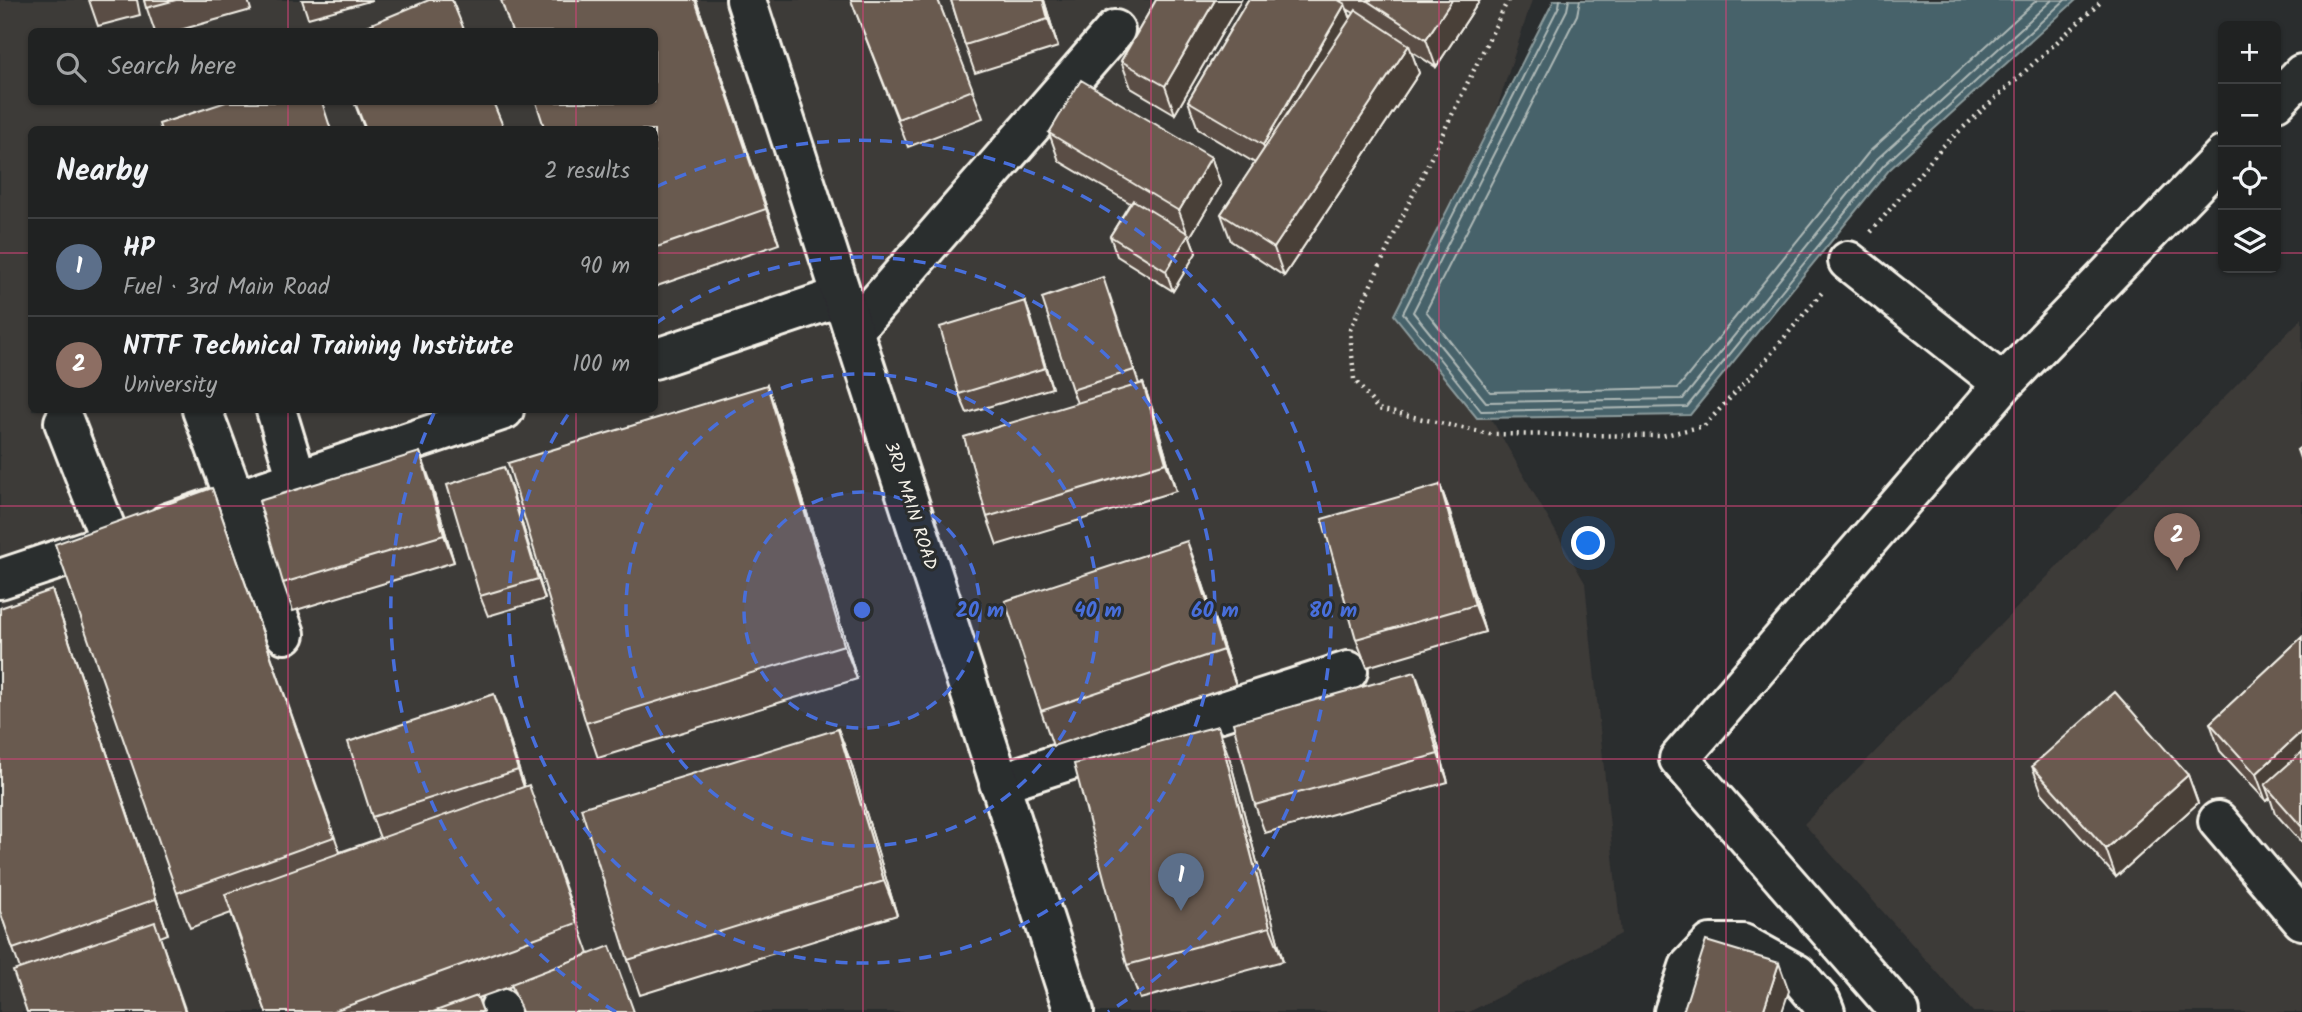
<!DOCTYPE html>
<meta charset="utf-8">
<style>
body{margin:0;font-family:Kalam,sans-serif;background:#282a2a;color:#f1f3f6}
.controls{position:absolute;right:21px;top:21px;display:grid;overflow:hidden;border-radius:10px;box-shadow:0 2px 5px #0004}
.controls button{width:63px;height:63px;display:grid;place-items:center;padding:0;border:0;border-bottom:2px solid #3d3f40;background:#202222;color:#f1f3f6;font:35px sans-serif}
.you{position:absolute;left:1589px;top:544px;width:24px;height:24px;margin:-18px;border:5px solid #fff;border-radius:50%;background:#1a73e8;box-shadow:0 0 0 10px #1a73e833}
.badge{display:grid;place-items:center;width:46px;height:46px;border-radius:50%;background:#db2777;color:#fff;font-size:23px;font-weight:700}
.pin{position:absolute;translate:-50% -58px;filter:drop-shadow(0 2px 4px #0008)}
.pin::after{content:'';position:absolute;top:37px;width:24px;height:21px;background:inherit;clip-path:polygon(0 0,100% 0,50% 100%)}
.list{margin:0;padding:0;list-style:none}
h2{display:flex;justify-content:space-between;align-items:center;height:91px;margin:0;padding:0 28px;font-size:30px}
h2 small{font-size:23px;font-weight:400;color:#a2a4a5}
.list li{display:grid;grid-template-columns:46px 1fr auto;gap:21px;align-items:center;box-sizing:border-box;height:98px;padding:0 28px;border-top:2px solid #3d3f40}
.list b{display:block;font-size:26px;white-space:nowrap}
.list p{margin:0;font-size:23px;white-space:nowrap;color:#a2a4a5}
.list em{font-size:23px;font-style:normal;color:#a2a4a5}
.icon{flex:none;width:38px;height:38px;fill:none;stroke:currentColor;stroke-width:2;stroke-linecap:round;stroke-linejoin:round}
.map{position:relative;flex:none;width:2302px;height:1012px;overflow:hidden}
.search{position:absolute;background:#202222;box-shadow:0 2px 5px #0004;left:28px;top:28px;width:630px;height:77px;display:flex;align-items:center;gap:18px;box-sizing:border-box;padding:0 24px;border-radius:10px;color:#a2a4a5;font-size:26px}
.panel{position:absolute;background:#202222;box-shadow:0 2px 5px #0004;left:28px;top:126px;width:630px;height:287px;border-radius:10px}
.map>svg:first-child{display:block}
</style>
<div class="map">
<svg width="2302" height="1012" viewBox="0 0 2302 1012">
<rect width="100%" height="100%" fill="#2a2d2e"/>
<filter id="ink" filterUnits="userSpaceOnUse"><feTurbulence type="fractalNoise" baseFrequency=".0143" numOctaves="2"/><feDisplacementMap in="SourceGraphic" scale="14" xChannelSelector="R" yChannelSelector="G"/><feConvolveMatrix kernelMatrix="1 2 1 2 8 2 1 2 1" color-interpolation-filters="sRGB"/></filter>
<g filter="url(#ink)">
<!-- built -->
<path fill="#3d3a38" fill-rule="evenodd" d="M0,0h1532l-105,325 69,102 89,156 36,351 -152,78h-1469zM32,32h622v70h-622zM32,130h622v280h-622z
M2302,318v694h-329l-169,-188z"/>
<!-- water -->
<path fill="#46626a" stroke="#8c9b9c" stroke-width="2" d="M1554,0h522l-187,170 -199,245 -213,3 -83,-103z"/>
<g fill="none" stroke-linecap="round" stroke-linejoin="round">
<!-- shore -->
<path stroke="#aeb8b6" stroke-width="2" d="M1560,0l-1,6 -156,307 78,98 206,-4 197,-242 181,-165
M1569,0l-2,10 -154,302 73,90 197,-3 194,-240 175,-159
M1580,0l-3,15 -151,296 64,81 188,-4 191,-236 168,-152"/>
<defs>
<path id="minor" d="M2276,101l26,-27
M1848,261l155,123
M853,331l262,-301
M654,359l188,-63
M202,410l83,224
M276,410l21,69
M64,422l47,120
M168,523l336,-113
M0,579l111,-37
M999,783l349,-112
M2218,821l84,99
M500,1008l1,4
M1674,1012l15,-45 22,-23h32l54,30 24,28 4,10
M1900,1012l-221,-253 324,-375 220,-228"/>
<path id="major" d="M746,0l328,1012"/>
</defs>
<!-- minor casing -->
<use href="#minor" stroke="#f4f1e8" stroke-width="44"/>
<!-- major casing -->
<use href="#major" stroke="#f4f1e8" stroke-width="44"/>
<!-- path -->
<path stroke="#f4f1e8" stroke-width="4.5" stroke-dasharray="2 5" stroke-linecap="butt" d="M1508,0l-102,209 -56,121 4,49 24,30 111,25 172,2 43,-10 60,-64 60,-72
M1871,232l71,-85 161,-147"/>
<!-- minor -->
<use href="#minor" stroke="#2a2d2e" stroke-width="38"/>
<!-- major -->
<use href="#major" stroke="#2a2d2e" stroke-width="38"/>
</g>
<!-- wall -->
<path fill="#5a4d45" stroke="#f4f1e8" stroke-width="2" fill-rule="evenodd" d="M89,0h48l3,15 -42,11z
M144,0h104l3,10 -78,22h-18z
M302,0h71l-65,18z
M501,0h195l83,244 -125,43v-157z
M851,0h87l45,118 -75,29z
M951,0h93l14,47 -83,26 -10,-28z
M1156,0h85l-66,114 -44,-26 -10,-27z
M1248,0h232l-44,67 -25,-16 8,22 -135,203 -53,-35 -10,-27 34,-51 -57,-34 -10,-28zM1347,9l7,4 -3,5z
M354,102h139l11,28h-139z
M1049,133l162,24 10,28 -31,52 6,16 -23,38 -56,-35 -7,-20 20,-33 -71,-42z
M1110,296l29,88 4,-1 10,28 23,80 -179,54 -10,-28 90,-114 -5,-13z
M1025,301l7,20 20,67 -85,25 -8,-19z
M767,385l12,35 78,259 -259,79 -12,-35z
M2297,450l5,6v8z
M430,480l24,82 -161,49 -10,-28z
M1440,485l10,27 35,120 -118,35 -11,-28z
M511,487l34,112 -57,17 -8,-20z
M212,488l128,364 40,-14 -8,-21 132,-95 20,64 17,33 48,135 -77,32 -34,12 5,14h-217l-35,-99 -41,15 -13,-35z
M1200,575l36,110 -183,61 -12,-35z
M52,590l116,344 -8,3 26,75h-159l-7,-43 -20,-58z
M2302,637v206l-27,-30 -5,-15 -4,3 -46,-50 -10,-28z
M1425,699l23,83 -183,51 -10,-28z
M838,729l13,34 46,152 -257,80 -12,-35z
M1230,760l53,201 -143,38 -13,-34z
M2032,766l156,9 10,28 -82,74 -74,-84z"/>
<!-- shaded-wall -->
<path fill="#4a3f38" stroke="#f4f1e8" stroke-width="2" d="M695,0h1l83,244 -13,-35z
M1043,0h1l14,47 -10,-28z
M1215,0h26l-66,114 -10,-28z
M1452,0h28l-44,67 -10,-28z
M1345,4l11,28 -83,141 -10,-28z
M1409,45l10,28 -135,203 -10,-28z
M1211,157l10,28 -31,52 6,16 -23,38 -7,-20 22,-36 -9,-24z
M1025,301l7,20 20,67 -7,-20z
M1143,383l10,28 23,80 -10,-28z
M767,385l12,35 78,259 -13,-34z
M420,452l10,28 24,82 -10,-27z
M504,467l7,20 34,112 -7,-20z
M1440,485l10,27 35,120 -10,-27z
M1187,541l13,34 36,110 -13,-35z
M52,590l12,35 104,309 -12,-35z
M1415,672l10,27 23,83 -10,-28z
M494,694l10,28 24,76 -10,-28z
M1218,726l12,34 53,201 -13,-34z
M838,729l13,34 46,152 -13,-34z
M2302,731v37l-37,17 5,13 -4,3 -10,-27z
M2188,775l10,28 -82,74 -10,-28z
M1779,963l10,28 -7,21h-19z"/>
<!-- building -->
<path fill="#695a50" stroke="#f4f1e8" stroke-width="2" d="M144,0h32l-30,8z
M429,0h23l13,32h-113z
M501,0h194l71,209 -112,39v-118h-109l-9,-28h118v-70h-142z
M851,0h87l35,90 -75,29z
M951,0h92l5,19 -83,26z
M1156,0h59l-50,86 -44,-25z
M1248,0h90l7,4 -82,141 -75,-44z
M1366,0h86l-26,39z
M1356,10l53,35 -135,203 -53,-34z
M1081,80l130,77 -32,54 -130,-78z
M226,102h96l9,28h-170l-2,-6z
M355,102h138l10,24 -8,4h-129z
M1133,200l56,34 -23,37 -56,-35z
M1103,277l31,93 -62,20 -30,-92z
M1025,301l20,67 -86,26 -19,-67z
M1143,383l23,80 -179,54 -23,-80z
M767,385l77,260 -258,78 -78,-260z
M2302,446v10l-5,-6z
M420,452l24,83 -161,48 -24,-82z
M504,467l34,112 -58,17 -33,-111z
M1440,485l35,120 -119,34 -34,-120z
M212,488l122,349 -157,56 -122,-349z
M1187,541l36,109 -182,61 -36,-110z
M52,590l104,309 -143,50 -13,-38v-303z
M2302,637v94l-46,43 -46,-51z
M1415,672l23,82 -183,51 -22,-82z
M2115,692l73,83 -82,74 -74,-83z
M494,694l24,76 -146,47 -24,-75z
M1218,726l52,201 -143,38 -53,-201z
M838,729l46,152 -256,79 -47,-152z
M2302,752v75l-37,-42z
M529,785l48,138 -246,89h-65l-41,-118z
M155,922l30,90h-158l-14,-41z
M1706,941l73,22 -16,49h-80z
M610,946l24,66h-112l-11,-28z
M477,996l6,16h-50z"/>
</g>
<!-- grid -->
<path fill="none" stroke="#cc4377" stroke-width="2" stroke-opacity="0.55" d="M288,0v32M576,0v32M863,0v1012M1151,0v1012M1439,0v1012M1726,0v1012M2014,0v1012M288,102v28M576,102v28M0,253h32M654,253h1569M2276,253h26M288,410v602M576,410v602M0,506h2302M0,759h2302"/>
<!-- distance rings -->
<circle cx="862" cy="610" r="118" fill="#486fdb" fill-opacity=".12"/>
<g fill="none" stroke="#486fdb" stroke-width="3.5" stroke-dasharray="12 9">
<circle cx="862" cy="610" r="118"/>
<circle cx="862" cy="610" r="236"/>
<path d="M655 324A353 353 0 1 1 571 410"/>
<path d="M616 1012A471 471 0 0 1 435 411M656 187A471 471 0 0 1 1108 1012"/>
</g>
<g text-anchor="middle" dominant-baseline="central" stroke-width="6" stroke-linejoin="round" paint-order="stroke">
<!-- street labels -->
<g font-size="18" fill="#f4f1e8" stroke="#2a2d2e">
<text transform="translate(910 506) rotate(72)">3RD MAIN ROAD</text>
</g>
</g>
<circle cx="862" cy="610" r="10" fill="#486fdb" stroke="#2a2d2e" stroke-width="3.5"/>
<g font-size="21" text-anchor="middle" font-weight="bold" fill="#486fdb" stroke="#2a2d2e" stroke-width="6" stroke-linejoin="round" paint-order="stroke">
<text x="980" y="617">20 m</text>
<text x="1098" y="617">40 m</text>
<text x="1215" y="617">60 m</text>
<text x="1333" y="617">80 m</text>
</g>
</svg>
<div class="controls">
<button>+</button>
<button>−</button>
<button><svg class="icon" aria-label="locate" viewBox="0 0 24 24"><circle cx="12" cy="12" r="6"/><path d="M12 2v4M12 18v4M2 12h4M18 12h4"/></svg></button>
<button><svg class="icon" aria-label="layers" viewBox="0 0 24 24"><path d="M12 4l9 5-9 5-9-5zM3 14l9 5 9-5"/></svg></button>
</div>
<div class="you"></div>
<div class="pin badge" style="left:1181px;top:911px;background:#5c6f8a">1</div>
<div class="pin badge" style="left:2177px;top:571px;background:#8d6e63">2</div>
<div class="search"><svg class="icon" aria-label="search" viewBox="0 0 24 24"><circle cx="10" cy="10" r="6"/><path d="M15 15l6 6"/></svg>Search here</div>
<section class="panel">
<h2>Nearby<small>2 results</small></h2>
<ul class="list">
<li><span class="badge" style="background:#5c6f8a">1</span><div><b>HP</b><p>Fuel · 3rd Main Road</p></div><em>90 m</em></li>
<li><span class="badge" style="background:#8d6e63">2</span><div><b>NTTF Technical Training Institute</b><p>University</p></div><em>100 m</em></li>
</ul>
</section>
</div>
